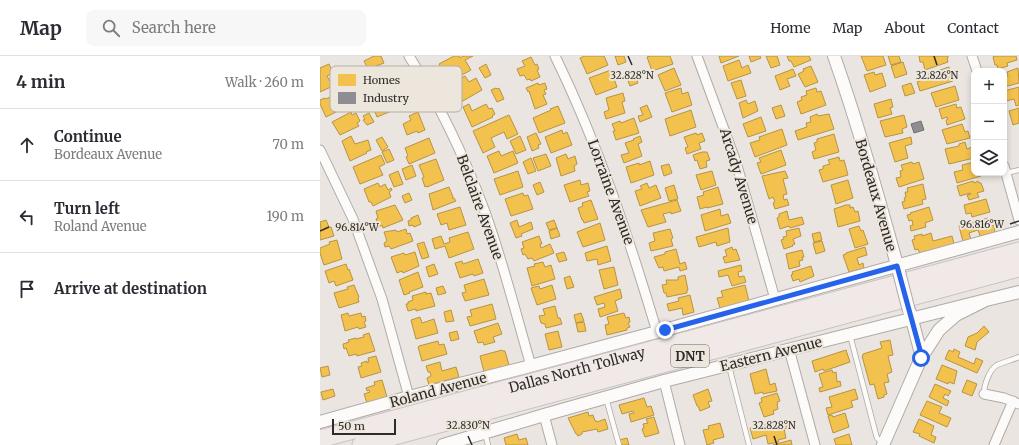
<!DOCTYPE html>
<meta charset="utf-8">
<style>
body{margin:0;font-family:Merriweather,serif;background:#f7f7f7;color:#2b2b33}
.controls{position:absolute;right:12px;top:12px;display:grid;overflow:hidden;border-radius:8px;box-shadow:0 2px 6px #0003}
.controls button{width:36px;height:36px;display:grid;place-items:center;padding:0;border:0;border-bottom:1px solid #e1e1e2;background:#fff;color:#2b2b33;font:20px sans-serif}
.scale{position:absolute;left:12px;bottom:10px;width:64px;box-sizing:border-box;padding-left:4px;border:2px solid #2e2b28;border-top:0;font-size:11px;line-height:14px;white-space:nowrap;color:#2e2b28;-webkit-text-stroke:3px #ede6dd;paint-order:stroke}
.stop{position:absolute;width:12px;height:12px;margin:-9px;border:3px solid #2563eb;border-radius:50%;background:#fff}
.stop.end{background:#2563eb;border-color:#fff;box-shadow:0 1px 4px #0008}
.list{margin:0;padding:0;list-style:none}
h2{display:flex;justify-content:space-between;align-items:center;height:52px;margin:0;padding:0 16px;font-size:17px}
h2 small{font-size:13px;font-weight:400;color:#7c7c81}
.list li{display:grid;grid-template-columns:26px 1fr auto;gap:12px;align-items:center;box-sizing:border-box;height:72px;padding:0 16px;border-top:1px solid #e1e1e2}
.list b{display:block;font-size:15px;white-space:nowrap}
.list p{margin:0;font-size:13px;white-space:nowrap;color:#7c7c81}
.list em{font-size:13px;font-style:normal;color:#7c7c81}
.icon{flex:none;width:22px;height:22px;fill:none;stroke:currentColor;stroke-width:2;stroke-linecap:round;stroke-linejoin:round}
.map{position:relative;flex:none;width:699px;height:389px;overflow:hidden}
header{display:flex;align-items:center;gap:24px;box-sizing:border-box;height:56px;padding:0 20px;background:#fff;border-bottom:1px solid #e1e1e2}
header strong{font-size:19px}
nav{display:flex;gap:22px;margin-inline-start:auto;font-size:14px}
.search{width:280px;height:36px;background:#f7f7f7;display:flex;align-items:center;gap:10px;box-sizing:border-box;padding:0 14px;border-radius:8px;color:#7c7c81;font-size:15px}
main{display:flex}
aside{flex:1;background:#fff}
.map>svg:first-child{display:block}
</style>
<header>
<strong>Map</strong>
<div class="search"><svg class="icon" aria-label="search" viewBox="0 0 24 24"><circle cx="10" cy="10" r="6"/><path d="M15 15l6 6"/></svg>Search here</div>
<nav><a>Home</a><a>Map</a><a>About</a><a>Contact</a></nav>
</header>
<main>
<aside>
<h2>4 min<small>Walk · 260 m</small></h2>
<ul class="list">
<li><svg class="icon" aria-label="ahead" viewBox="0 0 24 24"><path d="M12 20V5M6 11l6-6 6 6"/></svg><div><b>Continue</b><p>Bordeaux Avenue</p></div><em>70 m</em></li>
<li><svg class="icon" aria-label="left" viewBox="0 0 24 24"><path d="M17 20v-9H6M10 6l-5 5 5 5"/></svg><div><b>Turn left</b><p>Roland Avenue</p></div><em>190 m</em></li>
<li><svg class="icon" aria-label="arrive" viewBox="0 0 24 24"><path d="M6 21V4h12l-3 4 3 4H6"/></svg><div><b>Arrive at destination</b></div></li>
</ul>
</aside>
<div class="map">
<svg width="699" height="389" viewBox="0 0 699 389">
<rect width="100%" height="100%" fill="#eae5e0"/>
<!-- homes -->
<path fill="#f2c14e" stroke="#b79443" d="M54,0h7l3,7 -16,6 -4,-8z
M134,0h5l1,2 3,-2h10l-8,4 6,10 -22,12 -10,-18z
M265,0h19l4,9 -21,9 -7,-16z
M295,0h9l2,6 -8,3z
M330,0h20l3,8 -21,7 -5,-14z
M399,0h20l-18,7z
M429,0h11l1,2 -10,4z
M446,0h11l3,9 -9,3z
M467,0h22l2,4 -17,7 -3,-6h-2z
M541,0h22l3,9 -19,6z
M568,0h11l2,6 -10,3z
M599,0h29v2l-1,1 1,3 -23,8 -2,-8h-3z
M674,0h22l1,4 -10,3 1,3 -10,3 -1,-4h-2l-2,-8z
M211,1l4,8 2,-1 2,5 -2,1 3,7 -9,4 -1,-2 -3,1 -3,-5 -4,1 -3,-7 8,-3 -3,-5z
M419,4l3,8 6,-3 3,8 -23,8 -5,-15z
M583,6l4,12 -12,4 -4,-12z
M9,8l4,9 -6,3 6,10 -13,6v-24z
M166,8l5,11 -6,3 -6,-10z
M491,10l7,16 -13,5 -7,-13 6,-3 -1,-2z
M629,11l4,14 -33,10 -3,-9 12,-5 -1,-3z
M354,12l7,17 -16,6 -7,-16z
M698,12l1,15 -15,4v-10l4,-1 -1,-4z
M473,13l3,7 -9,3 3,7 -10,4 -5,-14z
M291,14l6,17 -21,8 -7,-17z
M554,16l1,3 7,-2 4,13 -16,6 -6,-17z
M314,17l4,10 -8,3 -4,-10z
M145,20l4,6 7,-4 6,12 -21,12 -6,-12 7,-4 -4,-6z
M421,24l5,16 -9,3 -6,-16z
M218,27l1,2 6,-2 2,6 -3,1 2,4 -3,1 4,9 -12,5 -6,-18 -1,1 -2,-4z
M591,27l4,10 -10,3 -3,-10z
M635,30l4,14 -23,7 -5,-14z
M699,31v18l-3,1 -2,-7 -8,2 -2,-10z
M176,32l1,1 2,-1 5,11 -7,3 -6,-12z
M361,32l1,6 6,-2 4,13 -20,7 -7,-19z
M496,32l1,4 4,-1 5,14 -25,9 -4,-12 5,-2 -1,-3 6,-2 -1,-4z
M81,33l2,3 3,-1 4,8 -6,2 2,4 -29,12 -4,-10 12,-5 -3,-5z
M303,37l2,8 -3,1 3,11 -19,6 -2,-7 5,-2 -3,-12z
M20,38l6,13 -20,10 -6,-13v-4l5,-2 1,1 4,-2 1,2z
M571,43l2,8 -3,1 2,6 -14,4 -4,-14z
M426,44l2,4 7,-3 3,10 -15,7 -4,-15z
M149,48l3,7 14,-7 3,5 3,-1 3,6 -3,2 1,1 -21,10 -9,-20z
M636,48l1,4 4,-1 4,12 -18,6 -1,-5 2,-1 -1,-2 -5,2 -3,-10z
M327,49l5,12 -12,5 -2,-6 5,-1 -3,-7z
M461,49l4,11 -9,3 -4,-11z
M238,50l7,17 -26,10 -6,-15 18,-8 -1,-1z
M699,52v15l-6,2 -4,-14z
M371,54l5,17 -26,9 -5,-17z
M31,56l1,3 4,-2 4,8 -3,2 2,3 -19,9 -8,-13z
M98,56l7,18 -7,3 -1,-2 -10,4 -4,-11 8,-4 -2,-4z
M49,57l5,9 -7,3 -4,-5 2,-1 -2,-3z
M497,58l1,2 11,-2 5,15 -36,11 -3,-9 12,-4 -1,-4 5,-1 -1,-5z
M189,59l9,19 -11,5 -3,-7 -13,6 4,9 -12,6 -10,-22z
M584,59l3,12 -5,2 1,4 -18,4 -5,-16z
M441,61l5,14 -18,6 -5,-13z
M314,62l5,15 -23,7 -3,-9h2l-3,-7 8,-3 1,2z
M642,68l3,8 3,-1 2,7 -23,6 -5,-14z
M462,73l5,16 -32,12 -5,-14 10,-3 -1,-3z
M242,74l1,4 4,-2 5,13 -21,8 -6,-16z
M216,77l5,11 -3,1 1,3 -7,3 -5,-14z
M376,77l1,2 5,-2 3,8 -6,2 2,6 -14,5 -2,-6 3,-1 -4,-10z
M514,78l5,18 -25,7 -2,-7 4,-2 -2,-7 3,-1v-3z
M31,80l4,8 13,-4 3,10 -5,2 1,1 -17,8 -8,-20z
M200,80l6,14 -10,4 -6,-13z
M320,80l2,6 -4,2 4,12 -18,7 -3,-8 8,-2 -4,-10 9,-3 -1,-1z
M62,81l6,10 -6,4 -6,-11z
M591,81l1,7 -7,2 3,12 -13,4 -6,-19z
M109,82l6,15 -26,11 -3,-7 2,-1 -3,-8z
M645,86l2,7 5,-2 2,11 -25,6 -4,-15 14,-3v-2z
M69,93l5,11 -7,3 -5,-11z
M461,94l5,15 -25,9 -4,-11 4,-1 -2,-4z
M179,95l2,5 12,-5 5,12 -24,10 -7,-17z
M382,96h5l3,8 -4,1 1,6 -7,2 -3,-9 -2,1 -2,-6z
M226,98l5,12 -13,5 -5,-13z
M246,98l2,5 7,-3 2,8 -3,2 1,5 -14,5 -5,-18z
M61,99l4,9 -6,3 4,8 -23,9 -7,-17z
M519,101l1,4 4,-1 4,15 -25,7 -4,-12 4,-1v-3l7,-2 -2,-4z
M211,102l5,13 -8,3 -5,-12z
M116,103l8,21 -17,7v-1l-2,1 -3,-9 2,-1 -5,-12z
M330,105l4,14 -23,8 -5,-16 13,-4v2z
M592,106l1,2 6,-2 5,17 -25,8 -3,-9 5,-1 -1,-6 3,-1 -2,-5z
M654,106v11h6l1,3 -24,7 -3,-11 9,-2 -1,-5z
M349,108l3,9 -8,3 -3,-10z
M92,109l4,11 -10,4 -4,-11z
M78,115l5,13 -9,3 -5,-12z
M198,115l5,16 -23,8 -6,-16z
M392,115l4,14 -15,5 -5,-15z
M465,115l3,7 -5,1 4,15 -4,1 1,5 3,-1 2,6 -14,4 -2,-6 2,-1 -2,-5 -4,2 -7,-23z
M260,124l1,5 7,-2 2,8 -3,1 2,4 -19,6 -6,-17z
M528,124l5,18 -17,6 -5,-19z
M653,125l1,2 4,-2 1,2h2l3,8 -7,2 2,4 -10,3 -2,-5 4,-1 -1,-1 -10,3 -3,-10z
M220,126l4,10 -7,3 -4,-10z
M58,127l2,4 5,-3 3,6 3,-2 1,2 -3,2 2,5 -18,9 -2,-4h-2l-5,-13z
M327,127l2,5 7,-3 5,13 -21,8 -5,-15 7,-2 -2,-3z
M603,128l3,15 -4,1 1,4 -19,5 -2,-7 3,-1 -1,-3 2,-1 -1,-5h3l-1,-4z
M354,129l4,14 -9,2 -4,-13z
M129,131l4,10 -1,1h2l2,3 -23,9 -4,-16z
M398,131l5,17 -16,4v-1l-7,2 -3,-12 7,-2 -1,-3z
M89,137l3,7 -7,3 -3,-7z
M203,137l1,3 4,-1 5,14 -22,7 -6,-17z
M666,143l4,13 -18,5 -1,-4 -5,1 -2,-9z
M271,144l7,19 -14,4 -1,-3h-1l-4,-12 5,-2 -1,-3z
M357,144l4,11 -10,3v-2l-8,2 3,8 -18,5 -7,-17z
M75,149l8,15 -20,8 -1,-3 -3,2 -3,-8 2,-1 -2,-7z
M526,149h4v3l3,-1 2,5 3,-1 2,10 -22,6 -4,-18z
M140,151l6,18 -17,5 -2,-7 -6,2 -4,-11z
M609,151l4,13 -8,3 1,4 -15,4 -1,-5 3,-1 -1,-5 -3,1 -2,-6 4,-1 -1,-1z
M400,153l1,7 7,-2 3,9 -26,8 -4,-16z
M467,155l2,9 13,-3 2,7 -14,4 -1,-2 -9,3 -3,-11 2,-1v-3z
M98,159l3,9 -7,3 -1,-2 -4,1 -1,-5 3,-1v-2z
M668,162l2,8 4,-1 1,8 -15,3 -2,-6 -9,3 2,7 -8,2 -4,-16z
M6,164l3,7h2l3,9 -14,4v-13h1l-1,-5z
M197,164l2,7 12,-5 2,7 -12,5 1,2 -6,2 -6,-15z
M234,164l3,8 -8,2 -3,-7z
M280,167l5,17 -22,7 -6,-15z
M539,170l2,5 2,-1 5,14 -13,4 -6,-19z
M237,172l3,8 -9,3 -2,-8z
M408,172l2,14 -13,4 -1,-4 -17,5 -3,-10z
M479,172l2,8 -8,3 2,5 -3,1 1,1 -9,3 -3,-9 3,-1 -1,-2 4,-1 -1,-5z
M86,173l1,5 3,-1 3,8 -22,8 -2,-3 -4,1 -1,-4 3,-2 -3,-9 12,-2 1,2z
M350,173l3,9 -2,1 2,7 -22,5 -2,-8 6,-2 -2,-8z
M148,176l6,17 -25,9 -4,-12 -10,3 -3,-10 9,-3 3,8 6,-2 -1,-4z
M500,176l2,8 -8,2 -2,-8z
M611,177l2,8 19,-5 2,8 -34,10 -2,-5 -3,1 -3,-10 3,-1 -1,-3 8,-2v2z
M219,180l3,8h-2l1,4 9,-4 4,9 -20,8 -2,-3 -4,1 -3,-5 -2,1 -2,-6 3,-1 -2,-6z
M17,184l5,19 -18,6 -4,-12v-5l10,-4 -1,-2z
M502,185l3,10 -9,3 -3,-11z
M104,186l5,15 -7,2 -5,-15z
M287,190l4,15 -13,4 -1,-6 -10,2 -2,-8z
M412,191l1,3 3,-1 4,11 -15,3 -2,-6 4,-1 -2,-6z
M545,191l2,8 -10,3 2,7 4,-2 1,5 -15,4 -6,-17 3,-1v-1z
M356,193l4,15 5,-2 2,7 -7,2 -1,-4 -15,4 -1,-4 -4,1 -5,-11 11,-3v-2z
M482,194l2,7h-2l1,3 -4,1 1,5 -11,3 -3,-15z
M95,196l4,14 -16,7 -1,-2 -5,2 -6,-16 13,-4 1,2z
M244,196l3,8 -8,2 -3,-8z
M158,203l5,14 -9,3 -1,-2 -13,4 -5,-15 7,-2 1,3z
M223,206l2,5 6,-2 4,14 -23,7 -5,-18 8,-2 -1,-2z
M26,208l2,6 1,-1 4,11 -17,6 -2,-5 -5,2 -4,-12z
M114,208l4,10 -9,3 -3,-10z
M421,209l1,6 -4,1 1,5 5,-1 2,6 -14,4 -4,-11 -9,2 -1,-6z
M491,210l3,10 -14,6 -1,-3 -6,2 -2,-6 2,-1 -1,-2z
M294,211l4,18 -14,4 -5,-19z
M98,216l5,15 -14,5 1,1 -6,2 -5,-15z
M365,219l3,15h-1v3l-20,4 -1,-4h-2l-2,-8 5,-1 -1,-4h12v-3z
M250,220l4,11 -7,2 -3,-11z
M164,223l5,16 -24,6 -3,-8 4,-1 -2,-7z
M34,229l5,12 -1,1 1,4 -20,6 -5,-15 14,-4 -1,-2z
M232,229l4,14 -19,6 -6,-17 8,-2 1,3z
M425,229l4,16 -29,7 -3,-10 6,-1 -2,-6z
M123,230l3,7 -8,2 -2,-7z
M300,233l2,9 -7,3 3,10 -18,6 -2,-8 7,-2 -1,-4 -7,2 -3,-8z
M106,236v2l5,-1 4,13 -19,5v-2l-8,2 -2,-7h2v-2l5,-2 -1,-4z
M370,239l4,17 -11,3 -1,-7 -13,3 -2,-7 12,-3 -1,-3z
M172,248l4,15 -26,7 -3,-9 5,-1 -2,-6z
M235,250l3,12h2l2,6 -16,4 -1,-4 -4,-1 -2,-7 6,-1 -2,-6z
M131,254l3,11 -8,1 -2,-10z
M28,257l1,3 12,-3 1,4 3,-1 1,5 -2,1 2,5 -7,2 -1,-2 -13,4 -4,-16z
M261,257l3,8 -8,2 -2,-8z
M304,257l2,5 3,-1 1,5 -2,1 2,4 -3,1v2l-20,5 -2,-10 4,-1 -2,-7z
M100,261l2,6 12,-4 4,14 -22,6 -5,-19z
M264,266l2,9 -8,1 -2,-9z
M178,267l4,11 -9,3 2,5 -11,3 -1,-3 -5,1 -4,-12z
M664,270l5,6 -12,10 -2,8 -10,-4 3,-9 9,-4z
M137,275l2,8 -8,2 -2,-8z
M238,275l4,16 -13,3 -4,-16z
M49,277l6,18 -18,5 -1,-2 -7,2 -3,-8 -2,1 -1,-5 6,-2 -1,-2 8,-2v1l8,-2 -1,-2z
M570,284l3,15 -5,1 4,16 -5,2 2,8 -5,1 3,11 -3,1v2l-6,2 -4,-15 -4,1 -8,-29h1v-2l19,-6 -2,-6z
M118,285l1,4 5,-1 3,10 -25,7 -4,-14h1v-1z
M634,293l6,3 -2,5 7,3 9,4 2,-6 7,3 -6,12 -32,-14 4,-9 4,2z
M182,294l1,1h2l4,14 -25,7 -4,-16z
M526,294l4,12 -26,9 -1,-2 -8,3 -3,-11z
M56,300l5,16 -20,6 -3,-11 4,-1 -1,-3 6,-2v2l2,-1 -1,-4z
M120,306l2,9 14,-4 3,10 -30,8 -2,-7 4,-2 -1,-4h-2l-2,-6z
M622,309l15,6 -3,13 -5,-2 -1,2 -12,-5z
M8,310l2,9 -8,2 -2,-9z
M446,313l4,16 5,-2 2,8 -14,3v-2l-8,2 -5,-20z
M512,314l1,3 3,-1 1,10 3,-1 1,5 -21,6 -1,-4 4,-1 -4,-13z
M62,324l5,17 -20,6 -3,-9 6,-2 -1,-2 -2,1 -1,-3 9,-3 -1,-3z
M647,324l10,4 -5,12 -10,-4z
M615,328l16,7 -3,5 -3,-2 -2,4 6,3 -2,5 -18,-9z
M13,333l2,7 -12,4 -2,-8z
M388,333l4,12 -4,1 2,5 -10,4 -2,-5h-1l-4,-11z
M535,333l3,10 -7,2 2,6 -25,8 -2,-7 6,-1 -3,-10z
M457,337l3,8 -3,1 1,2h-1l1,5 -5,2 1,3 -10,3 -5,-14 3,-1 -1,-4z
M324,342l3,9 4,-1 3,9 -23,7 -2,-8 5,-1 -1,-2 -11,3 -3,-9z
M607,345l15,6 -3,6 12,5 -4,9 -27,-12z
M268,356l1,4 4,-1 2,6h2v1l8,-3 3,10 -10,3 -1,-3 -15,3v2l-4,2 -1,-2h-1l-8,-16z
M525,357l4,14 -16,6 -5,-17 4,-1 1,2z
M334,361l5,16 -14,4 -3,-8 2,-1 -1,-4 5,-1 -2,-4z
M599,363l15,7 -3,9 5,2 -2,6 -15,-7 1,-2 -7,-2z
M465,364l2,8 -3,1 2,9 -8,2 1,2 -11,2 -2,-9 -13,4 -3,-11z
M400,367l4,14 -11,3 1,3 -7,2 -4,-15 6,-1 -1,-3z
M197,378l2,6 7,-2 2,7h-22l-2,-7z
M529,378l3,11h-16l-2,-6z
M307,382l2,7h-9l-1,-5z
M471,384l1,5h-19z"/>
<!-- industry -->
<path fill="#8d8d92" stroke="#707072" d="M601,65l3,9 -10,3 -3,-9z"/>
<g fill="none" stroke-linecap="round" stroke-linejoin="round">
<defs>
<path id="service" d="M686,117l13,-3
M530,279l25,96 2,7 6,5
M409,310l20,79
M664,338c0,-9 5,-24 13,-29 7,-3 15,-5 22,-8
M286,342l13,47
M165,377l3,12"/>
<path id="minor" d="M89,0c31,49 56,102 76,156 18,50 31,102 46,154
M235,0c43,88 74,182 102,276
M377,0l39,106 39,137
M652,0l5,15
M0,94l33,69 29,80 27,98
M684,110l15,54
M469,293l26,96
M344,325l16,64
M664,338l20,4 15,6
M224,359l8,30
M674,389l19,-44"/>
<path id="tertiary" d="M514,0c25,71 45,144 65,216
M590,256l10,38 1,8
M0,366l89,-25 114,-29 134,-36 362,-100
M123,389l101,-30 120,-34 322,-81
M563,389l38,-87 18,-28 17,-15 30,-15 33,-8"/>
<g id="motorway">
<path id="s1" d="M0,383l699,-188"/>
<path d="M41,389l658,-177"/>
</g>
</defs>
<!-- service casing -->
<use href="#service" stroke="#aeaba7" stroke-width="6"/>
<!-- minor casing -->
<use href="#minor" stroke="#aeaba7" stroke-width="11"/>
<!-- tertiary casing -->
<use href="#tertiary" stroke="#aeaba7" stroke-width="14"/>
<!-- motorway casing -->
<use href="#motorway" stroke="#c6c3c1" stroke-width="19"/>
<!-- service -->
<use href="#service" stroke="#fcfbfa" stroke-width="4.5"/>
<!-- minor -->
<use href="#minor" stroke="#fcfbfa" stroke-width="9"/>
<!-- tertiary -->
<use href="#tertiary" stroke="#fcfbfa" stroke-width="12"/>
<!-- motorway -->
<use href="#motorway" stroke="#f1e9e8" stroke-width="17"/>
<defs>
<path id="tertiary-bridge" d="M579,216l10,39"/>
</defs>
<!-- tertiary-bridge casing -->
<use href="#tertiary-bridge" stroke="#aeaba7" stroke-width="14" stroke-linecap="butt"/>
<!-- tertiary-bridge -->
<use href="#tertiary-bridge" stroke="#fcfbfa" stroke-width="12"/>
</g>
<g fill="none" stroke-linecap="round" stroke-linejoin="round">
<!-- route -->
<path stroke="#2563eb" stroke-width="5" d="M345,274l232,-64 23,84 1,8"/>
</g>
<!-- ticks -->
<path fill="none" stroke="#2e2b28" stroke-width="1.5" d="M308,0l4,9M614,0l3,9M690,168l9,-3M0,175l9,-4M148,380l4,9M454,380l3,9"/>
<g text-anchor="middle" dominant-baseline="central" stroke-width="4" stroke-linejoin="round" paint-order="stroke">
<!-- shield labels -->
<rect fill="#ede6dd" stroke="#67635e" stroke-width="1" x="351" y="289" width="38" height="22" rx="3"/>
<g font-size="13" font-weight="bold" fill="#2e2b28">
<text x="370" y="300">DNT</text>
</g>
<!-- street labels -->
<g font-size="14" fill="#2e2b28" stroke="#ede6dd">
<text transform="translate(419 120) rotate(73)">Arcady Avenue</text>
<text transform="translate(291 136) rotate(70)">Lorraine Avenue</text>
<text transform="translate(556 139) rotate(74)">Bordeaux Avenue</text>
<text transform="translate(160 151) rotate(70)">Belclaire Avenue</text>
<text transform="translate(451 298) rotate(-14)">Eastern Avenue</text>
<text stroke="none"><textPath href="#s1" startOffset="266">Dallas North Tollway</textPath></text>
<text transform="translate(118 334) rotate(-15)">Roland Avenue</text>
</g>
</g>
<!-- legend -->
<rect x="10" y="10" width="132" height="46" rx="6" fill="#ede6dd" stroke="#b4aea7" stroke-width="1"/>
<rect x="18" y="18" width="18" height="12" fill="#f2c14e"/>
<rect x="18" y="36" width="18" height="12" fill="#8d8d92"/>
<g font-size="11" fill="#2e2b28">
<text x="43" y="28">Homes</text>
<text x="43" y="46">Industry</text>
</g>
<g font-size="10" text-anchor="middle" fill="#2e2b28" stroke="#ede6dd" stroke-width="4" stroke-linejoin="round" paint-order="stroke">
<text x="312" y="23">32.828°N</text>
<text x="617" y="23">32.826°N</text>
<text x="662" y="172">96.816°W</text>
<text x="37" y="175">96.814°W</text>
<text x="148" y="373">32.830°N</text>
<text x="454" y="373">32.828°N</text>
</g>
</svg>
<div class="controls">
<button>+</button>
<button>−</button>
<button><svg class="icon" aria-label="layers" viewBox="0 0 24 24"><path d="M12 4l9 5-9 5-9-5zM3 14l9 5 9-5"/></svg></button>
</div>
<div class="scale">50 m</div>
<div class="stop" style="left:601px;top:302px"></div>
<div class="stop end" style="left:345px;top:274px"></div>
</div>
</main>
